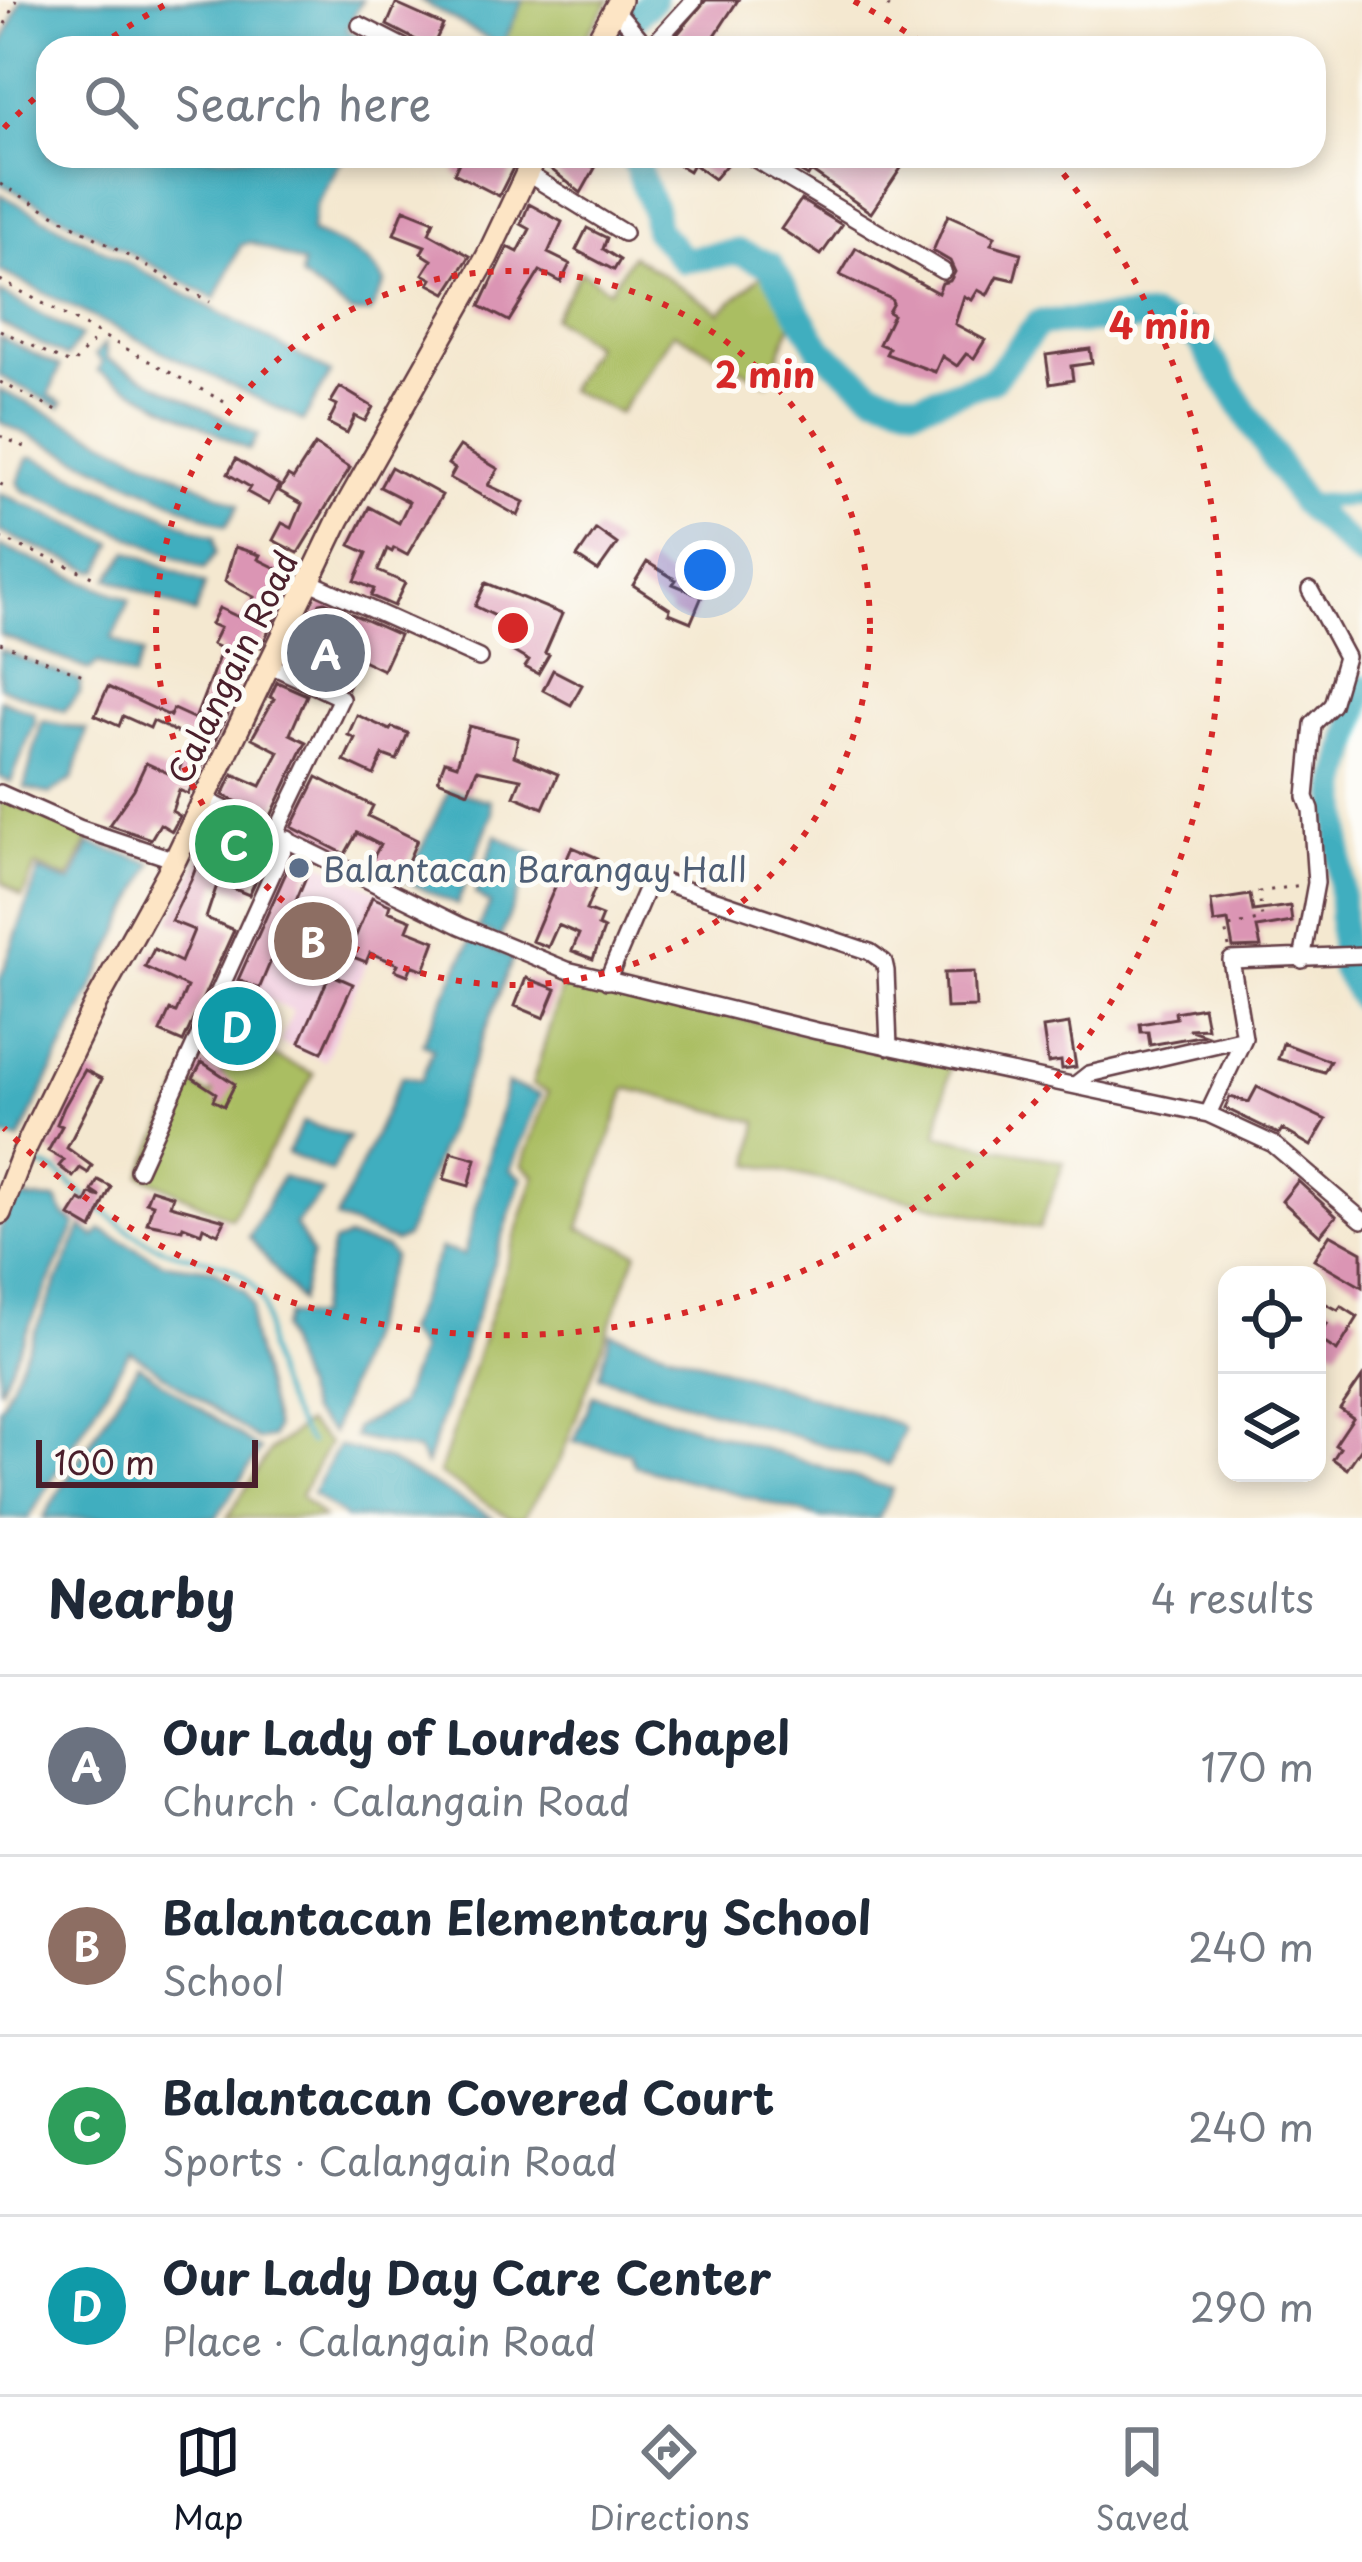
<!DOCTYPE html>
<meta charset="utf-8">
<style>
body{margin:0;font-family:"Playpen Sans",sans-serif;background:#f2f2f3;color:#1f2937}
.controls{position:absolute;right:36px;bottom:36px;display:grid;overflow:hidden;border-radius:24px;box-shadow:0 6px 18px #0003}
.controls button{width:108px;height:108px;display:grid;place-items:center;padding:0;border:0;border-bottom:3px solid #e0e1e3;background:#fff;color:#1f2937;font:60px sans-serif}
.scale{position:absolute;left:36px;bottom:30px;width:222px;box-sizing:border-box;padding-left:12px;border:6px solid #4a1f2b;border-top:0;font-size:33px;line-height:42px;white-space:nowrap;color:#4a1f2b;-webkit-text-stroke:9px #fdfcf7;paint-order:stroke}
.you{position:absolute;left:705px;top:570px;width:42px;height:42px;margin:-30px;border:9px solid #fff;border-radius:50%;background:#1a73e8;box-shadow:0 0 0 18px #1a73e833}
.badge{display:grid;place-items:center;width:78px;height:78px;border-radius:50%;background:#111827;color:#fff;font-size:39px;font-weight:700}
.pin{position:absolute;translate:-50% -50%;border:6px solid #fff;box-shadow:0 3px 12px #0006}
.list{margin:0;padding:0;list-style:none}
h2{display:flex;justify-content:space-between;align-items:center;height:156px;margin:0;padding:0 48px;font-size:51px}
h2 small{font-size:39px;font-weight:400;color:#747a83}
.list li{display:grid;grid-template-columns:78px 1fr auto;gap:36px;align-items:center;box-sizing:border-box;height:180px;padding:0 48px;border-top:3px solid #e0e1e3}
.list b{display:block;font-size:45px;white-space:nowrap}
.list p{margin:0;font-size:39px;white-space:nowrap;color:#747a83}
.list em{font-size:39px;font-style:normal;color:#747a83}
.icon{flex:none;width:66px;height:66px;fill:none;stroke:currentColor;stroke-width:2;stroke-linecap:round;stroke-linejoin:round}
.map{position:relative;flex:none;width:1362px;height:1518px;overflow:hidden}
.search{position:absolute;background:#fff;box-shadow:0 6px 18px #0003;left:36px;right:36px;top:36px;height:132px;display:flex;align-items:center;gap:30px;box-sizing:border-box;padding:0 42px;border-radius:36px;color:#747a83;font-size:45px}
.sheet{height:876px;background:#fff}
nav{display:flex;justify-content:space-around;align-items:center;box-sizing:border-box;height:168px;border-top:3px solid #e0e1e3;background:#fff;font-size:33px;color:#747a83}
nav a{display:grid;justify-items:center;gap:6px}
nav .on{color:#111827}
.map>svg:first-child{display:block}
</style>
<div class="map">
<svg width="1362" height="1518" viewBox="0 0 1362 1518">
<rect width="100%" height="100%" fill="#fdfcf7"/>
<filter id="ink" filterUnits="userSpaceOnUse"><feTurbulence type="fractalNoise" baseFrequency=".00833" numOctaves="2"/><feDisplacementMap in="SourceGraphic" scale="24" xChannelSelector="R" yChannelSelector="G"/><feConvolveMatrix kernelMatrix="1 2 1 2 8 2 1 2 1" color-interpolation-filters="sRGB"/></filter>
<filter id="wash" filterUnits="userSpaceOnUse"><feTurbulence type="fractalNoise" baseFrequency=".004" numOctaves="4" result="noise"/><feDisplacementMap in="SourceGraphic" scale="48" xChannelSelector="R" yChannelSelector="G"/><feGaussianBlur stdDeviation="2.7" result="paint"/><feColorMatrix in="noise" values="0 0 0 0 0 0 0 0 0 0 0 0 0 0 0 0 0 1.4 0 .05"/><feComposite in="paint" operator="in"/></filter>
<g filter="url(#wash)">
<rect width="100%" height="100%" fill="#f4e8d0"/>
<!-- built -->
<path fill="#f2cfe1" d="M317,861l77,38 -69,162 -45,-19 13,-31 -64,-28 54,-112 25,10z"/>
<!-- green -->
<path fill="#aabe62" stroke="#7a6e46" stroke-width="3" d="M523,0h87l-32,48h-65l-9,-6z
M632,255l88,57 46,-41 27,48 -25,64 -94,-51 -55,81 -51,-23 26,-45 -41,-27 28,-47 28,19z
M0,798l90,39 -21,42 -33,-13 -14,31 -20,-15z
M564,979l386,87 -13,69 127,27 -25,67 -288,-65 7,-42 -131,-34 -48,140 58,24 -77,209 -37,57h-13l-71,-44 96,-298 -13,-11 26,-73 -16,-7z
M209,1027l105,47 -83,144 -90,-43 44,-95 25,16 15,-30 -25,-15z
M306,1423l23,20 -29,53 23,22h-96l43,-67z"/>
<!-- water -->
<path fill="#41aebf" stroke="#466675" stroke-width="3" d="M21,0h341l-16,30 37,18h-335v108h296l-28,49 -5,27c26,11 61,24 74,51l-15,30h-19l-50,-36 2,-13 -52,-22 -10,3 -26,54 -215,-116v-133z
M420,0h103l-19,42 -9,1z
M0,194l331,179 -28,48 -303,-150z
M0,292l81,44 -14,21 -67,-34z
M0,337l60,30 -11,28 14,8 -3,4 -60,-31z
M105,344l2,15 151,76 -9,15 -151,-79 4,-9 -7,-7z
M0,390l213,102 26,13 -13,21 -226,-104z
M34,457l180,80 2,16 -12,16 -181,-79 -5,-7 10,-25z
M0,493l113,50 -12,27 -7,1 -94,-39z
M0,546l130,54 -18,38 31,16 -10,24 -35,-15 -8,7 -90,-35z
M129,551l76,33 -10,30 -86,-36z
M0,650l80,31v12l-16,18 -64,-24z
M0,699l34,14 1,9 -24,60 -11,-5z
M42,721l45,9 -14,49 -23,15 -26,-6z
M449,790l41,11 2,13 -35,91 -51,-24z
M496,835l38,20 -34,83 -22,-10 12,-24 -15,-10z
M90,844l63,19 -134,277 -19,-4v-156l39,-109 32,12z
M471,940l42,18 -107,279 -11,5 -59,-23 66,-143 19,4 12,-31 -11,-6z
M507,1084l33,11 -30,75 12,8 -96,287 -8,-14 -64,-14 2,-10 43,-22 21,-55 -15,-18 36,-84 23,7z
M303,1122l46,15 -18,35 -44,-19z
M282,1176l41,16 -28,33 17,29 -12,47 -51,-64z
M14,1198l43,2 7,15 12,9 -76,166v-160z
M82,1227l13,10 7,-7 61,33 49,6 33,23 7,14 -1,26 24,96 -3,10 -14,2 -128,-89 -101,167h-29v-110z
M347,1238l39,10 7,8 -61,177 -22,-20 -29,-84 6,-14 29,2 17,-74z
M611,1333l287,91 6,6 -15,35 -290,-89z
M138,1365l122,85 -44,68h-173z
M593,1395l299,94 -13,29h-57l-187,-52 -6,-14 -55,-10z
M338,1446l47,13 109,59h-148l-34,-24z"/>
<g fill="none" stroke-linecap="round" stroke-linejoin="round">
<!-- stream -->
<path stroke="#41aebf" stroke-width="4.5" d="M29,1163l27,8 33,29
M98,1207c22,17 45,36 72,44 32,10 61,7 84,36 16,21 10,39 14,62 5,32 22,69 42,94"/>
<!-- canal -->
<path stroke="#41aebf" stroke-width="15" d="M1302,502l60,-3"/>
<!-- river -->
<path stroke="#41aebf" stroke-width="27" d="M605,48l48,-48
M633,156l21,54 2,19 28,31 54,-8 32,13 51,85 52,42 44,13 75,-25 47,-57 113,-5 45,18 105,166 60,54
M1362,688l-24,99 5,180 19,32"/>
</g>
<g id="blocks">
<!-- building -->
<path fill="#db95b4" d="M706,0h32l-24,37 13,11h-61z
M396,4l47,21 -11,23 -45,-23z
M462,156h52l4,2 -19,38 -45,-23z
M553,156h21l21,12 -14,25 -34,-27z
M664,156h70l-20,23 -21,-15 -4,7z
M773,156h124l8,6 -34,51 -60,-42 -3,5z
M801,200l41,25 -21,30 -40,-26z
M529,204l33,18 -14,31 22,11 -9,18 -21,-11 -31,50 -29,-15 28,-59 10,5 12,-23 -9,-5z
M404,209l30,12 -5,12 41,23 -24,37 -17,-9 3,-5 -9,-5 9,-14 -11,-7 4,-7 -31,-12z
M948,215l47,21 -4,8 30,9 -7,27 -17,-4 -10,19 -9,-5 -6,10 -8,-4 -9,28 30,16 -11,18 -8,-4 -9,12 -15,-10 -7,16 -49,-18 3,-6 -10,-4 14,-29 -5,-3 5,-9 -2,-4 -51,-24 16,-27 82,45 4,-10 8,-2 5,-9 -5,-11 -17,-10z
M587,228l20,10 -4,11 17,11 -6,10 -38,-20z
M1090,349l2,14 -21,3 2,14 -23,4 -4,-29z
M340,387l33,20 -8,14 -10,-5 -8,17 -19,-10 9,-18 -6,-3z
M315,445l35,23 -52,85 -25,-13 9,-17 10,5 10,-24 -23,-13 9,-15 5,3z
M460,446l38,23 -10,16 36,17 -6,14 -68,-38 5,-9 -7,-5z
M236,459l43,26 -10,19 -22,-12 3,-5 -22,-13z
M391,467l51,28 -35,60 -13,-7 -2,4 -5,-3 -9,22 27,12 -11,23 -23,-10 3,-7 -19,-8 12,-28 -17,-8 19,-38 30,16 10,-21 -29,-15z
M596,529l21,15 -19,27 -21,-14z
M235,547l25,8 -2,4 34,17 -20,34 6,2 -17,35 -13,-7 -17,35 10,4 -11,31 -42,84 -9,-4 -7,21 8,5 -8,15 -12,-7 -9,15 -42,-14 25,-36 12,-26 24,11 3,-7 6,3 12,-31 -38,-18 -3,7 -27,-12 -4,10 -24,-11 13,-28 62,29 3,-7 22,10 27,-70 -10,-5 8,-16 -9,-4 8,-16 24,11 11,-22 -29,-16z
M647,562l29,18 -3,4 29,12 -11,26 -22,-9 1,-4 -37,-24z
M486,583l76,31 -17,39 4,2 -11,19 -13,-7 4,-6 -17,-10 12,-21 -49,-24z
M325,602l74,33 -16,35 -23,-11 -13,29 -54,-26 27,-59z
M553,670l29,15 -11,20 -28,-15z
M277,682l30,13 -17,39 16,8 -36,76 -47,-23 10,-21 28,12 18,-34 -27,-14 22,-39 -4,-2z
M357,715l33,15 2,-3 16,6 -11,27 -14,-5 -9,20 -30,-14 11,-23 -7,-3z
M469,726l49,12 -4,18 44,18 -15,34 -29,-12 7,-17 -44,-9 -9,22 -30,-12 7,-19 12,4z
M317,777l56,29 -5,10 49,24 -17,40 -31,-14 11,-21 -23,-12 -12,21 -53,-27z
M213,817l59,29 -23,49 -31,-13 -12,36 28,12 -51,112 -23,-10 10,-22 6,2 11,-25 -42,-20 9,-18 27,13 13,-32 -23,-9 21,-43 10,-27 -5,-2z
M572,847l26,11 -6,14 8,4 -14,34 16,6 -4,10 6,3 -11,30 -21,-8 7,-17 -21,-9 -10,22 -16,-6z
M293,857l18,8 -52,124 -21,-9z
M1250,895l3,16 37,-5 2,16 -35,6 4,19 -28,1 -5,-27 -14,2 -3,-22z
M372,897l18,8 -2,6 23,9 -4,10 28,11 -11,29 -12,-5 -4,10 -13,-5 3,-6 -28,-11 -4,9 -18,-7z
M974,972l2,35 -30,1 -2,-35z
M330,974l23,10 -31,68 -22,-10z
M526,978l30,11 -12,29 -29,-12z
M1203,1007l4,21 -19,1 17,6 -55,10 -2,-13h-7l-1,-8 36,-6 -1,-6z
M1069,1024l7,43 -14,2 -1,-8 -13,2 -5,-35z
M1283,1043l47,18 -6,11 -46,-13z
M202,1062l33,22 -11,22 -11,-6 3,-7 -23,-15z
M85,1070l17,9 -35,69 25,18 -4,7 -8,-5 -7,9 -14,-11 5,-6 -16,-9 14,-25 -5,-2 7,-17z
M1257,1087l69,33 -15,26 -29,-17 -3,5 -54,-26 5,-11 19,5z
M451,1152l25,7 -7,27 -25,-7z
M98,1180l13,7 -19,42 -22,-13 10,-16 6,3 4,-9 11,3 -9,-6z
M1298,1181l38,35 -16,19 -38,-34z
M151,1189l22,7 -3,9 55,15 -7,14 -15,-7 -2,6 -18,-7 -1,4 -35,-7 6,-19 -7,-2z
M1330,1234l32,18v35l-48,-28z
M1317,1299l21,11 3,-4 17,11 -21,34 -20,-13 10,-14 -10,-5z
M1362,1377v70l-15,22 -14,-10 7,-11 -5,-3 18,-27 -13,-9z"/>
</g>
</g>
<g filter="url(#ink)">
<use href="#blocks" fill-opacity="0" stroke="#643d44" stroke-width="3"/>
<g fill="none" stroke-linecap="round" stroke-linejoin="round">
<defs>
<path id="street" d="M615,9l33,39
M360,25l45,23
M650,48l44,-48
M750,156l193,115
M528,174l96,59
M308,581l171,77
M268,664l73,34 -65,135
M0,793l79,35 96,32
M204,799l257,127 106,44 250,61 391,83 65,30 89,76
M1302,960l14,-77 -5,-73 -5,-13 7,-73 19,-19 14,-48 -36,-67
M607,981l40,-94 16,-5 207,70 14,10 2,9 3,76
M1075,1085l14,-11 155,-36 -13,-78 131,-5
M1208,1114l36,-76
M138,1170l150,-331"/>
<path id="secondary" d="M593,48l27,-48
M0,1213l23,-60 73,-150 79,-143 164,-341 148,-262 48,-101"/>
</defs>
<!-- street casing -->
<use href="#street" stroke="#643d44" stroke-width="20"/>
<!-- secondary casing -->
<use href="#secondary" stroke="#643d44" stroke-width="26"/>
<!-- path -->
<path stroke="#643d44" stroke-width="3" stroke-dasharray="3 9" stroke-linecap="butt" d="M877,0l20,12
M0,35l16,-35
M0,184l210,118
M0,280l228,124
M0,330l72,35 25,-28
M0,382l61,31
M0,436l27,12
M0,484l10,4
M0,538l97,40
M0,643l83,32
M1229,947l-4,-19 37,-9 -3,-27 43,-7"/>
<!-- street -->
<use href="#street" stroke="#fff" stroke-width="15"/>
<!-- secondary -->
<use href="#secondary" stroke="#fde5c5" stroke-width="21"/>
</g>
</g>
<!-- distance rings -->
<g fill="none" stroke="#d62828" stroke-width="6" stroke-dasharray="6 12">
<circle cx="513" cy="628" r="357"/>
<path d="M4 128A714 714 0 0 1 45 89M98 47A714 714 0 0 1 172 1M854 1A714 714 0 0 1 928 47M1052 160A714 714 0 0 1 4 1128"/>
</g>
<!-- markers -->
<circle fill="#5c6f8a" stroke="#fdfcf7" stroke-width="4.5" cx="299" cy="868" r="12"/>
<g text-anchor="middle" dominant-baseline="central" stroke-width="10" stroke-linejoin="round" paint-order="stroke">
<!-- street labels -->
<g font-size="33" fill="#4a1f2b" stroke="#fdfcf7">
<text transform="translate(231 667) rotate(-64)">Calangain Road</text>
</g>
<!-- service labels -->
<g font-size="33" fill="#4e5e75" stroke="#fdfcf7" text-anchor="start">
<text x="323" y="868">Balantacan Barangay Hall</text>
</g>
</g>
<circle cx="513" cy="628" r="18" fill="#d62828" stroke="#fdfcf7" stroke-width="6"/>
<g font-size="36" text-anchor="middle" font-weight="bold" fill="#d62828" stroke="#fdfcf7" stroke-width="10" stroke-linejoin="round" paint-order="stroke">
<text x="1160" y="339">4 min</text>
<text x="765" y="388">2 min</text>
</g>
</svg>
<div class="controls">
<button><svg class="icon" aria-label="locate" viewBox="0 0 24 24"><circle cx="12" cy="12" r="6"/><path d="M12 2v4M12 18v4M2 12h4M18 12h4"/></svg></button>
<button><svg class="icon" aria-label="layers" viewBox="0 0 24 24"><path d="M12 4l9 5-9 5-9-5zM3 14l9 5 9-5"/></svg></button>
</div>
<div class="scale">100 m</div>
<div class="you"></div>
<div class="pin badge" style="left:326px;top:653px;background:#6b7280">A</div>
<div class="pin badge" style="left:313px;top:941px;background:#8d6e63">B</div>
<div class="pin badge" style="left:234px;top:844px;background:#2e9e5b">C</div>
<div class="pin badge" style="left:237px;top:1026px;background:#0f9aa8">D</div>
<div class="search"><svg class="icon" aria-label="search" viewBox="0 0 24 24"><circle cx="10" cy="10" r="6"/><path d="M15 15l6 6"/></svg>Search here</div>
</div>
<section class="sheet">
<h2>Nearby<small>4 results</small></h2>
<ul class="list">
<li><span class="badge" style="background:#6b7280">A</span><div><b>Our Lady of Lourdes Chapel</b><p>Church · Calangain Road</p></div><em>170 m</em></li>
<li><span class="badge" style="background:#8d6e63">B</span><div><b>Balantacan Elementary School</b><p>School</p></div><em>240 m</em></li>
<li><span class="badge" style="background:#2e9e5b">C</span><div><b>Balantacan Covered Court</b><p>Sports · Calangain Road</p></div><em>240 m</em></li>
<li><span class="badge" style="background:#0f9aa8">D</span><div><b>Our Lady Day Care Center</b><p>Place · Calangain Road</p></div><em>290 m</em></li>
</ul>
</section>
<nav>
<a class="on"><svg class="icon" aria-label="map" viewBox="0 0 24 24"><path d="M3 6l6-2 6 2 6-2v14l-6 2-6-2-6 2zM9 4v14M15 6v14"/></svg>Map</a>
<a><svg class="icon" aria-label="directions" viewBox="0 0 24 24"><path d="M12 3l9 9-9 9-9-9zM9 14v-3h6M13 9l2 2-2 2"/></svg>Directions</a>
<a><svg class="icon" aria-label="saved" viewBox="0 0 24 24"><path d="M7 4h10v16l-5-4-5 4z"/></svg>Saved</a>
</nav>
